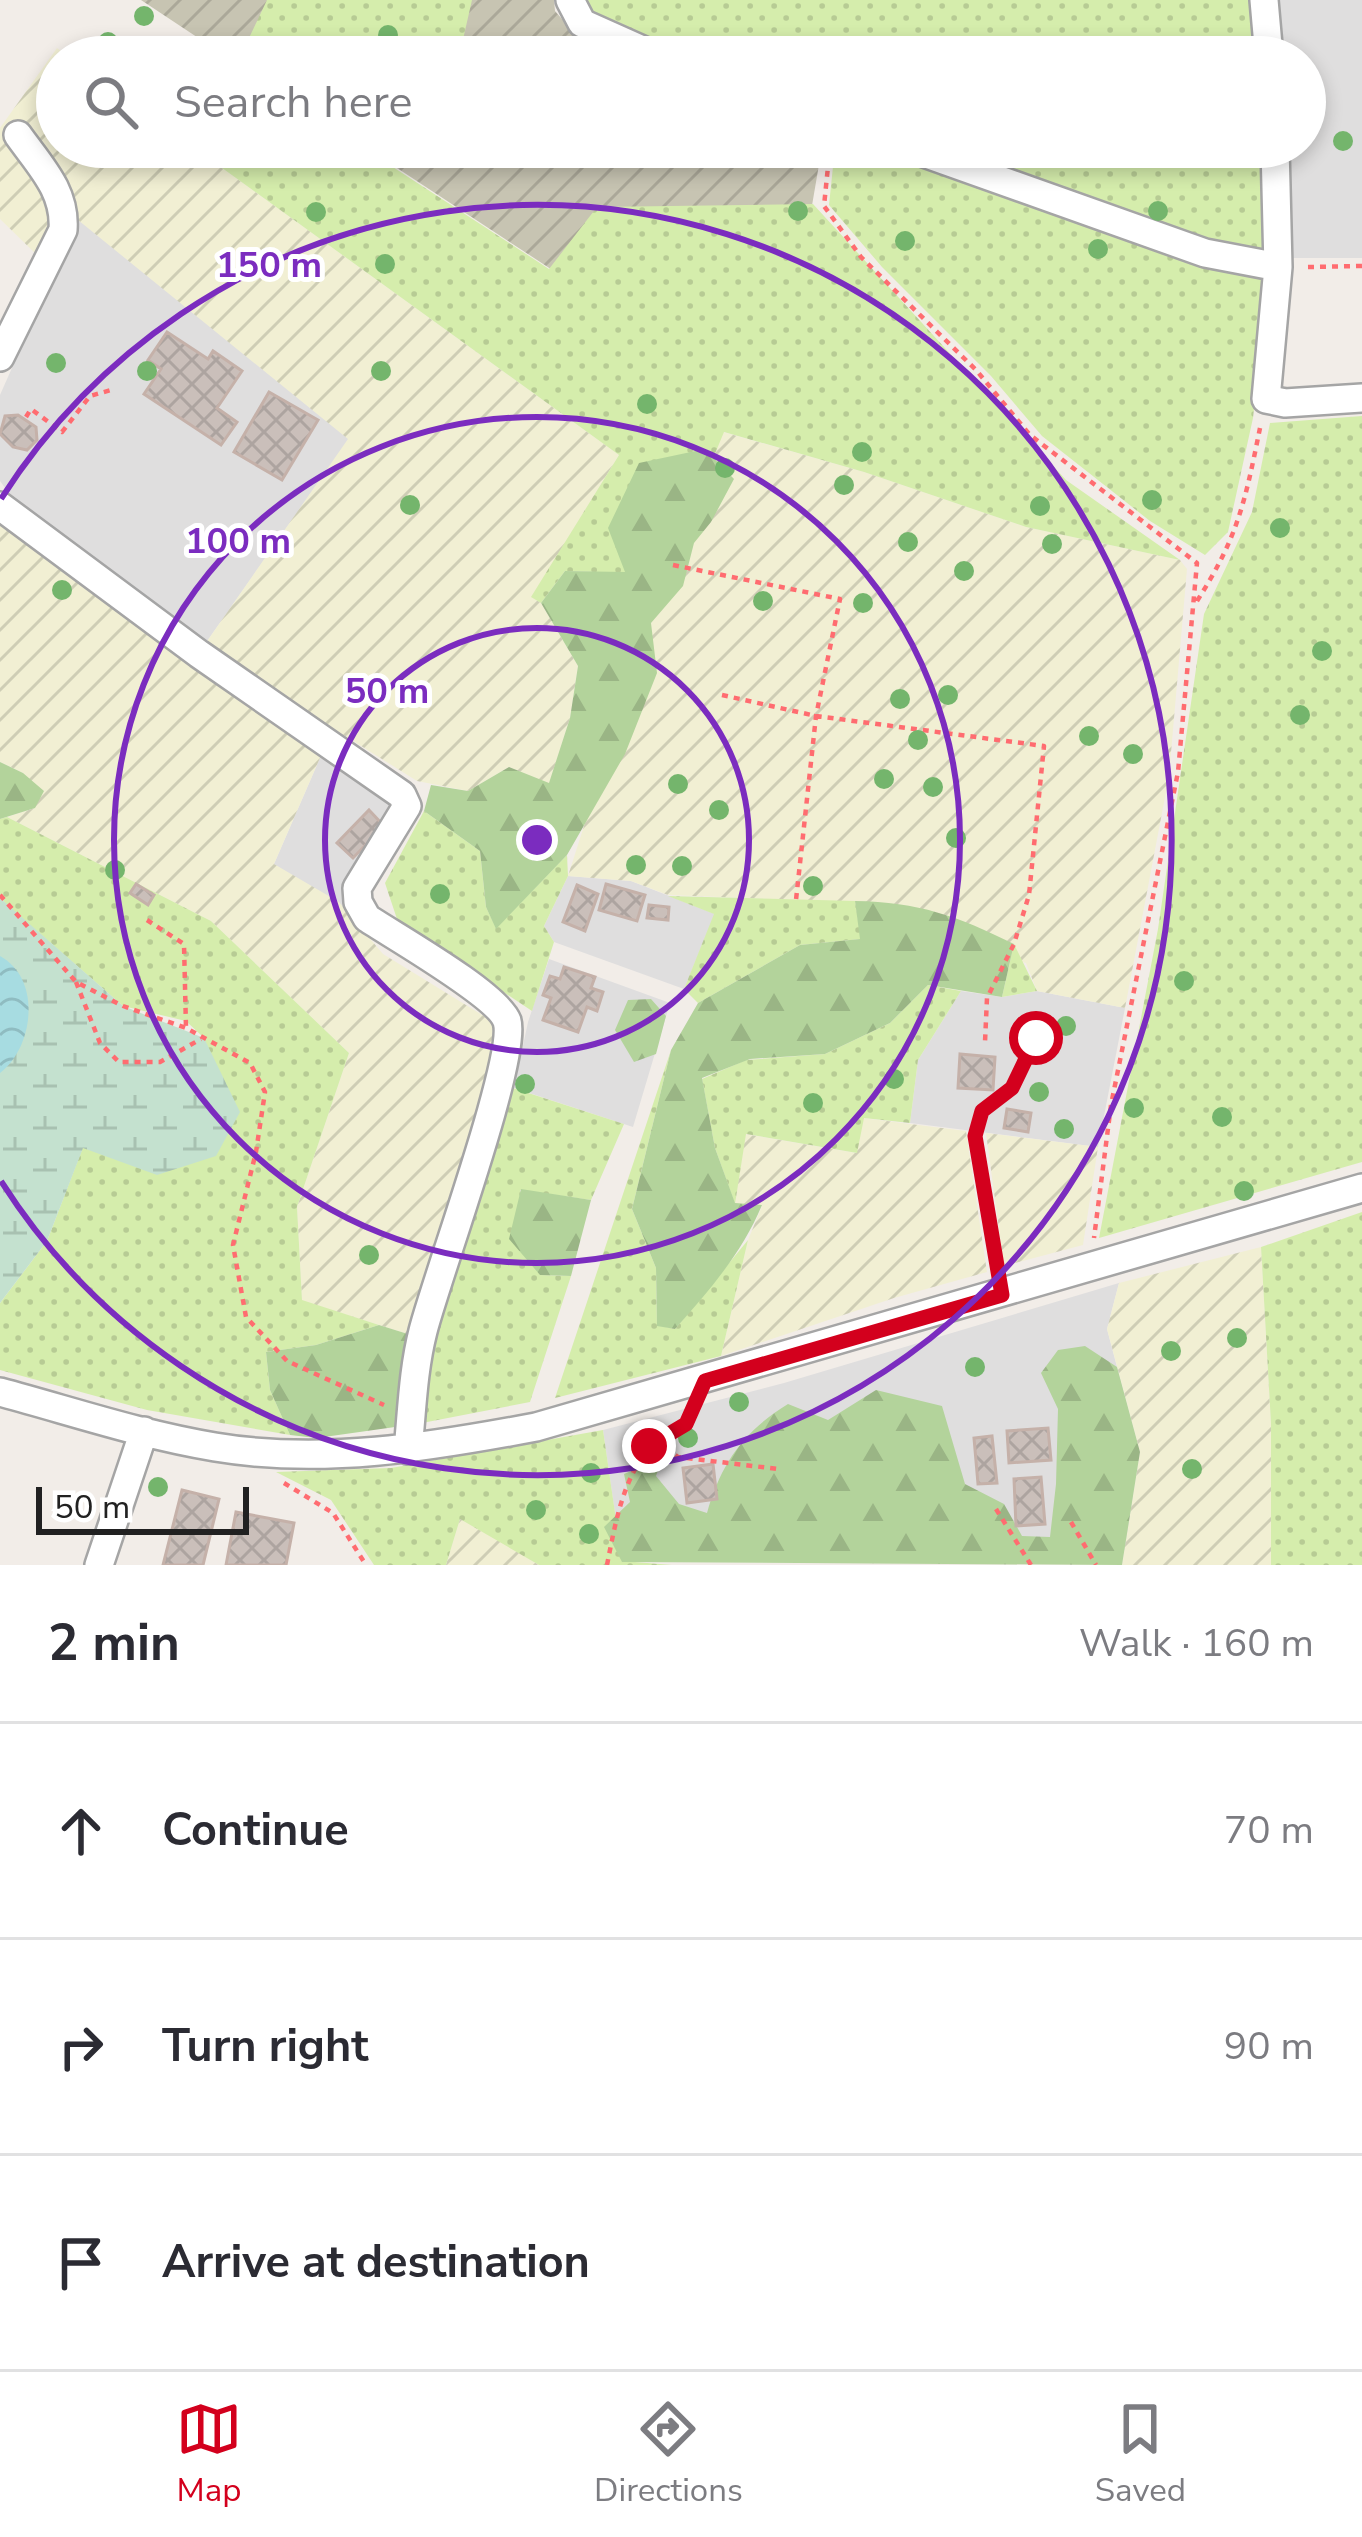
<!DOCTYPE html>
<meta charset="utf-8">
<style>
body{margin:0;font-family:"Nunito Sans",sans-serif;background:#f2f2f3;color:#2b2b33}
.scale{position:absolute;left:36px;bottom:30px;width:213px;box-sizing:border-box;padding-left:12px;border:6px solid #212121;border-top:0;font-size:33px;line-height:42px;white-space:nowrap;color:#212121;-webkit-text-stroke:9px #fff;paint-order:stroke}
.stop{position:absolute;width:36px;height:36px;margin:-27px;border:9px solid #d3001d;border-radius:50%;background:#fff}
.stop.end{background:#d3001d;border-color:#fff;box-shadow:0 3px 12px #0008}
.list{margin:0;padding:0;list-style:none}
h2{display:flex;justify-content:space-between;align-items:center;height:156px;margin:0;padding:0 48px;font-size:51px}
h2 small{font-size:39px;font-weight:400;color:#7c7c81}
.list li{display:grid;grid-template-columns:78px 1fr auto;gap:36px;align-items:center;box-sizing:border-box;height:216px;padding:0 48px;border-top:3px solid #e1e1e2}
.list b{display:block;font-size:45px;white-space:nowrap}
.list em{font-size:39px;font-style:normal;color:#7c7c81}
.icon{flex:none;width:66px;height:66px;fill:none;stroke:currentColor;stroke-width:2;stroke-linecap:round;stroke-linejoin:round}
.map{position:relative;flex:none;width:1362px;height:1565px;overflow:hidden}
.search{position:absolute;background:#fff;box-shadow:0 6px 18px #0003;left:36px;right:36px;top:36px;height:132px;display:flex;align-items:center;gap:30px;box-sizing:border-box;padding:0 42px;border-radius:66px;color:#7c7c81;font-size:45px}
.sheet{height:804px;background:#fff}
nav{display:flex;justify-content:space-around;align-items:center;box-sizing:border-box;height:168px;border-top:3px solid #e1e1e2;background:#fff;font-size:33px;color:#7c7c81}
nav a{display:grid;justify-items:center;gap:6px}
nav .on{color:#d3001d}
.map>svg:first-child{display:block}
</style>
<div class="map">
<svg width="1362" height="1565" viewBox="0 0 1362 1565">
<defs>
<pattern id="construction-furrows" width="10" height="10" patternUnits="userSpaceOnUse" patternTransform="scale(3)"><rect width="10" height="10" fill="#c7c4b2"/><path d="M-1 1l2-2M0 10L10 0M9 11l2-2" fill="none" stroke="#aba899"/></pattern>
<pattern id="farmland-furrows" width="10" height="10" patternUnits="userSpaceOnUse" patternTransform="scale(3)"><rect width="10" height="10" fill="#f1efd3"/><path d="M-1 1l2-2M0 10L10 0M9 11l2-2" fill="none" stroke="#cecdb5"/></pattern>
<pattern id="grass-dots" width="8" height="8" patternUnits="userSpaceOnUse" patternTransform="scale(3)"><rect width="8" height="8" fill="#d5edac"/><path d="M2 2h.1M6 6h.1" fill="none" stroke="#b7cb94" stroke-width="1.8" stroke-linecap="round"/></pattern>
<pattern id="forest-firs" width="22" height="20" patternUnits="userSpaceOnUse" patternTransform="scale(3)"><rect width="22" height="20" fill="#b3d39b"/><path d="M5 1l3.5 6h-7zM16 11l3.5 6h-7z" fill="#9ab585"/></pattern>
<pattern id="wetland-marsh" width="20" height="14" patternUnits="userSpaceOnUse" patternTransform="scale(3)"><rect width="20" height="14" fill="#c4e1cf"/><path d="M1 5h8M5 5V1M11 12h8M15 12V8" fill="none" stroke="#a8c1b1"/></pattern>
<pattern id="water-waves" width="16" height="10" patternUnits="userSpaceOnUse" patternTransform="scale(3)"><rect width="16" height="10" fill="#a7dce1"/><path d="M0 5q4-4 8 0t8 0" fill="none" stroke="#8fbcc1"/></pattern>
<pattern id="building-cross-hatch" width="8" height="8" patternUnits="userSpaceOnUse" patternTransform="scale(3)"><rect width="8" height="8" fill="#cabfba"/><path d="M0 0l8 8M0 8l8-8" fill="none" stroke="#ada4a0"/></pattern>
</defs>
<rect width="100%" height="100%" fill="#f2ede8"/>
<!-- residential -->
<path fill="#dfdede" d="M1273,0h89v258h-75l-6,-111h24v-90h-29z
M78,219l271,220 -146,208 -184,-140 -19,-26v-86z
M323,751l71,44 1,23 -45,59 -2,37 -74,-50z
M568,876l63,5 84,33 -31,75 -130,-47 -10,-16z
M549,959l121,44 -37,124 -119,-39 14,-66z
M961,991l41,6 35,-6 88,17 -27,139 -188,-24 8,-63z
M1119,1283l-12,46 31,118 -11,103 -505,12 -19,-132 181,-47z"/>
<!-- construction -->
<path fill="url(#construction-furrows)" d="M141,0h413l1,11 27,31 38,15h-393z
M365,147h457l-27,158 -229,-26z"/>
<!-- farmland -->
<path fill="url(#farmland-furrows)" d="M57,48l12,9h-12v90h136l426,308 -87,142 9,6 37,63 -8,52 -21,66 -40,-17 -41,24 -51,-10 -214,-134 145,-208 -270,-219 -21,44 -18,-7 -39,-38v-91z
M723,432l141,40 162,55 154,33 7,9 -18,207 -44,232 -88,-17 -11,-28 -230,-63 -128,-5 -37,-14 -63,-5 67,-210z
M0,522l323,229 -49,113 65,38 44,52 109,67 6,17 -87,297 -109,-34 -5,-94 52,-154 -138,-132 -204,-104 28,-9 -12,-35 -23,-11z
M863,1118l103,13 21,141 -93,26 -173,58 27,-116 14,-34 -27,-2 10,-70 111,19z
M986,1133l112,14 -15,98 -79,21z
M1261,1247l10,177v141h-149l18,-113 -33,-123 12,-46z
M460,1519l38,21 41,25h-93z"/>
<!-- grass -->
<path fill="url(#grass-dots)" d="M267,0h205l-13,57h-219z
M582,0h674l5,57h-574l-93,-37z
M193,147h180l-3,5 179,117 48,-62 216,-3 253,276 114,80 -154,-33 -162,-55 -140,-40 -10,24 -9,-7 -80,124 -60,-2 -24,32 -10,-6 88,-142z
M835,147h45l389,126 -16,145 -25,114 -23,23 -55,-34 -108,-85 -51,-60 -109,-109 -53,-62z
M930,147h337l6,110 -25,-4z
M1362,416v746l-263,76 59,-309 46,-315 48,-102 18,-89z
M424,811l56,40 6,56 10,21 71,-73 1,21 -24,50 10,16 -22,69 -134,-89 -13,-39z
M7,817l204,104 138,132 -52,154 5,93 77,25 -63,20 -50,7 4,38 20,45 -143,-25 -147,-40v-67l47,-62 36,-94 121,-109 -18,-17 -63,-15 -116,-101 -7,-8v-78z
M668,896l187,5 6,38 -61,6 -102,58 -14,-14 30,-75z
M1014,944l23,47 -35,6z
M928,985l33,6 -43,69 -8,63 -46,-5 -7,35 -111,-19 -11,70 -20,-56 -13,-69 44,-19 79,-6 65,-31z
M671,1050l-39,159 24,59 1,57 18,4 73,-89 -27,116 -166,42z
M513,1088l111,36 -33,76 -71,-10 20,85 31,1 -41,126 -108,21 11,-98 47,-122z
M1362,1212v353h-91v-141l-10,-177z
M603,1430l19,131 50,4h-133l-79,-46 -14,46h-72l-43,-65 -55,-28 115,-4z"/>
<!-- forest -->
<path fill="url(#forest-firs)" d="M705,449l29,30 -23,43 -17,21 -11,43 -32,37 6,50 -32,81 -58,101 -71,74 -10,-22 -6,-56 -56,-40 7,-26 37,6 41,-24 40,16 21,-65 8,-52 -37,-63 24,-32 60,1 -17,-44 31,-65z
M0,762l23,11 21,18 -9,17 -35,11z
M855,901c64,1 102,15 159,43l-12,53 -74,-12 -38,38 -65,31 -75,5 -48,19 13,70 20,55 27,2c-20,48 -53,86 -87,124l-18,-3 -1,-58 -24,-59 39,-159 27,-47 102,-58 60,-6z
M651,999l15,17 -10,38 -22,8 -19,-32 13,-30z
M521,1189l70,11 -20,76 -31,-1 -31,-36z
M379,1325l32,10 -16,92 -78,11 -27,-3 -20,-45 -4,-38 50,-7z
M1085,1346l32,21 23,85 -18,113 -500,-3 -18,-35 26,-25 -6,-28 24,-10 12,1 -4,11 23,28 28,9c14,-50 37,-82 81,-109l40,16 48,-30 66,16 23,78 39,20 18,32 28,1 6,-53 2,-75 -17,-36 17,-23z"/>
<!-- wetland -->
<path fill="url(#wetland-marsh)" d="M0,898l123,108 81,32 36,74 -24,44 -59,19 -74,-27 -36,93 -47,62z"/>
<!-- water -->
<path fill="url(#water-waves)" d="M0,956c42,23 34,91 0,117z"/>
<!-- building -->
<path fill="url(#building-cross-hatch)" stroke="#c5b1a9" stroke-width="3" d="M167,332l41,27 5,-8 29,20 -25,37 20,14 -16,23 -77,-51 17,-25 -13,-9z
M269,392l49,28 -36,60 -48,-28z
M18,415l18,12 1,13 -10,10 -14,-3 -13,-13 5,-18z
M369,810l15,16 -31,32 -16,-15z
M136,884l18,11 -6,10 -18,-12z
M606,884l39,11 -8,26 -38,-11z
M577,885l21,9 -13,37 -22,-9z
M649,905l20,2 -1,13 -21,-2z
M564,967l31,10 -4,11 12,4 -6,19 -10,-4 -9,25 -35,-12 8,-22 -8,-3 7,-19 10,3z
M960,1054l35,3 -2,33 -35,-2z
M1007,1109l24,4 -3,19 -24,-4z
M1048,1428l3,32 -42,3 -2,-32z
M992,1436l5,47 -19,1 -4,-46z
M713,1464l4,35 -30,4 -4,-35z
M1041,1477l4,47 -29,2 -2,-47z
M182,1490l37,9 -16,66h-40z
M236,1512l58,11 -8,42h-60z"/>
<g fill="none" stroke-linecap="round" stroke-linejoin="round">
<defs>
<path id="minor" d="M570,0l12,23 76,34
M1264,0l5,57
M907,147l298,106 73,14
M1275,147l3,120 -12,132 19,4 77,-5
M0,357l63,-127c3,-39 -23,-64 -45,-95
M0,506l199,148 203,141 5,11 -50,82 1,14 9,16c27,18 131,77 140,103 11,36 -71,258 -84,310 -10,39 -11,79 -15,119
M0,1392c71,19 142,43 215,55 107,18 215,0 321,-20l826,-239
M99,1565l45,-134"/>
</defs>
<!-- minor casing -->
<use href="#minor" stroke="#a5a5a5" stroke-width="32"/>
<!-- path -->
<path stroke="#ff6c70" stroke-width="4.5" stroke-dasharray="6 6" stroke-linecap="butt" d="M830,147l-6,59 37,51 115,113 54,65 167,128 -19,209 -67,333 -17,133
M1308,267l54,-1
M26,417l5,-8 31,23 28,-36 21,-6
M673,565l167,34 -24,117 -20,184
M1197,601c41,-64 48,-99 63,-173
M722,695l94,21 228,30 -15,149 -15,49 -27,54 -2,44
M0,895l76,87 47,24 63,22 64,35 15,29 -9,60 -23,93 13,72 41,44 97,44
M147,920l37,24 2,84
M76,982l24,61 19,19h41l41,-23
M996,1266l-21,-130 7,-25 30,-23 24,-50
M656,1441l22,16 100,12
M284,1483l49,30 33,52
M996,1509l35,56
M1071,1522l25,43
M607,1565c8,-40 15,-83 41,-116 12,-16 34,-17 42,-36"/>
<!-- minor -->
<use href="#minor" stroke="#fff" stroke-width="27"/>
</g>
<!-- trees -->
<g fill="#74b56c">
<circle cx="144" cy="16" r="10"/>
<circle cx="388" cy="35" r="10"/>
<circle cx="108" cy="42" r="10"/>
<circle cx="1343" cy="141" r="10"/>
<circle cx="798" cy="211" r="10"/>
<circle cx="1158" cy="211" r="10"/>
<circle cx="316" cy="212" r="10"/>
<circle cx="905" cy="241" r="10"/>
<circle cx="1098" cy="249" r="10"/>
<circle cx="385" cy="264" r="10"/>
<circle cx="56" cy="363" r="10"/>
<circle cx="147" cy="371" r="10"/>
<circle cx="381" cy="371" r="10"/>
<circle cx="647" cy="404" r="10"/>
<circle cx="862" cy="452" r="10"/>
<circle cx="725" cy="468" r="10"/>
<circle cx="844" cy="485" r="10"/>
<circle cx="1152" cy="500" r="10"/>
<circle cx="410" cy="505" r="10"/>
<circle cx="1040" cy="506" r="10"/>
<circle cx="1280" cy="528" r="10"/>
<circle cx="908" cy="542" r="10"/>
<circle cx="1052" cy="544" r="10"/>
<circle cx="964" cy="571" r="10"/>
<circle cx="62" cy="590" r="10"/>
<circle cx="763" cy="601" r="10"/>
<circle cx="863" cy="603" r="10"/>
<circle cx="1322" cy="651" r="10"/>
<circle cx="948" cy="695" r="10"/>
<circle cx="900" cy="699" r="10"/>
<circle cx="1300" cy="715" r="10"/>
<circle cx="1089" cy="736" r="10"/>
<circle cx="918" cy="740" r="10"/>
<circle cx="1133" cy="754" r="10"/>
<circle cx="884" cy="779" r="10"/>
<circle cx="678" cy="784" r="10"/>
<circle cx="933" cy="787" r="10"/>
<circle cx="719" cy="810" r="10"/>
<circle cx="956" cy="838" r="10"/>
<circle cx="636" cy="865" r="10"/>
<circle cx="682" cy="866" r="10"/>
<circle cx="115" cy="870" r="10"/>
<circle cx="813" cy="886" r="10"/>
<circle cx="440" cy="894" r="10"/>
<circle cx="1184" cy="981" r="10"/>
<circle cx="1066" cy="1026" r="10"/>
<circle cx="894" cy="1079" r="10"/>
<circle cx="525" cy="1084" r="10"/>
<circle cx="1039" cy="1092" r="10"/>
<circle cx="813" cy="1103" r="10"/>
<circle cx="1134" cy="1108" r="10"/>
<circle cx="1222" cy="1117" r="10"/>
<circle cx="1064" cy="1129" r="10"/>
<circle cx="1244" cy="1191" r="10"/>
<circle cx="369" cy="1255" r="10"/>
<circle cx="1237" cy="1338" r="10"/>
<circle cx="1171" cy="1351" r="10"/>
<circle cx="975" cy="1367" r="10"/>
<circle cx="739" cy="1402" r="10"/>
<circle cx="688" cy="1438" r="10"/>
<circle cx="1192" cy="1469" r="10"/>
<circle cx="591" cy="1473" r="10"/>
<circle cx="158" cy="1487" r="10"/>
<circle cx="536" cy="1510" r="10"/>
<circle cx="589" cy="1534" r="10"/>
</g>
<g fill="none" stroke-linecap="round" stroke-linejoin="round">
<!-- route -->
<path stroke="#d3001d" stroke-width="15" d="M649,1446l37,-22 19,-43 297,-86 -27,-159 7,-25 30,-23 24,-50"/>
</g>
<!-- distance rings -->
<g fill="none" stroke="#7b2cbf" stroke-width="6">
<circle cx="537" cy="840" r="212"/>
<circle cx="537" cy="840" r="423"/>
<path d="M1 499A635 635 0 1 1 1 1181"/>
</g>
<circle cx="537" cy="840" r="18" fill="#7b2cbf" stroke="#fff" stroke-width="6"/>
<g font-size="36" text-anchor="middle" font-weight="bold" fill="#7b2cbf" stroke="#fff" stroke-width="10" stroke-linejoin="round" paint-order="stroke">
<text x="269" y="277">150 m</text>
<text x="238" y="553">100 m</text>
<text x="387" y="703">50 m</text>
</g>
</svg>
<div class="scale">50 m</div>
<div class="stop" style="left:1036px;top:1038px"></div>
<div class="stop end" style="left:649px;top:1446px"></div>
<div class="search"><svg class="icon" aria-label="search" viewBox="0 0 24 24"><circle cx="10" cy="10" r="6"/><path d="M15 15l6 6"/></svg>Search here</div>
</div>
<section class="sheet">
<h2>2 min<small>Walk · 160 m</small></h2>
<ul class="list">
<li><svg class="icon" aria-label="ahead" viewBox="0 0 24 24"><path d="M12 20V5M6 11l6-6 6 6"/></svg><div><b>Continue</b></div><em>70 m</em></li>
<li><svg class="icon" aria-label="right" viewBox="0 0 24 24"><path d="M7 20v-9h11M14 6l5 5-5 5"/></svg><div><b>Turn right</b></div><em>90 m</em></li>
<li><svg class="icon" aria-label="arrive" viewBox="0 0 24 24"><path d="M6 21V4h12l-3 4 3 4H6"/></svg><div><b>Arrive at destination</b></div></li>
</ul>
</section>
<nav>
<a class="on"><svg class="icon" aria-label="map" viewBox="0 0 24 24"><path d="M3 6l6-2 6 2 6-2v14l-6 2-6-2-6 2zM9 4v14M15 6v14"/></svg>Map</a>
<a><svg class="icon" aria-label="directions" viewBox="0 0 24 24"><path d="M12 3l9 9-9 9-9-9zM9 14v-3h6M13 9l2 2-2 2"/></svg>Directions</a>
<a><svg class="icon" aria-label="saved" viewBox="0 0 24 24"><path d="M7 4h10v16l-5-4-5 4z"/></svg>Saved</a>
</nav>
